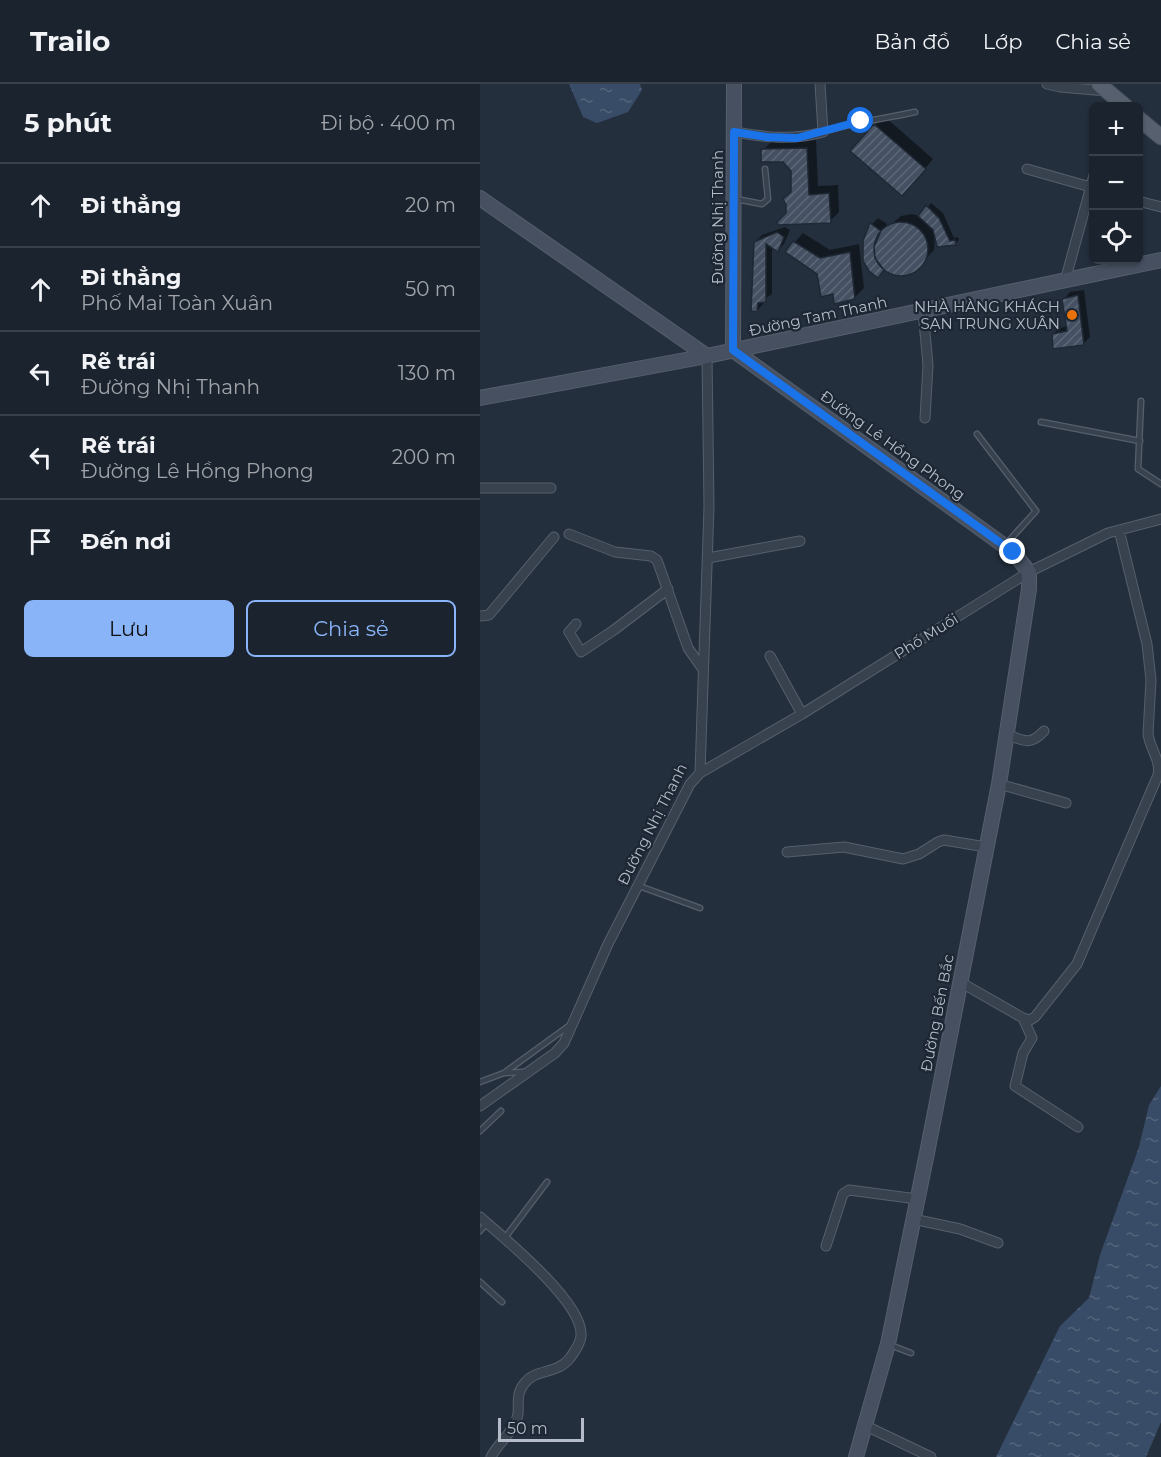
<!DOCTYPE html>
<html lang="vi">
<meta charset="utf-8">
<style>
body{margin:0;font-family:Montserrat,sans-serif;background:#242b36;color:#f1f3f6}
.controls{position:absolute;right:18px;top:18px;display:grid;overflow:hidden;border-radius:9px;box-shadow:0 2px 4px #0004}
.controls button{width:54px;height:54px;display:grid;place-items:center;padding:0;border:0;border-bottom:2px solid #39404a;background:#1b232e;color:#f1f3f6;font:30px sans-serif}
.scale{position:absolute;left:18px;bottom:15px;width:86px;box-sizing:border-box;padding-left:6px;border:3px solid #b4bcc9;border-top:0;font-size:16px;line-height:21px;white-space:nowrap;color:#b4bcc9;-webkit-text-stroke:4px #1d2633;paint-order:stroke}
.stop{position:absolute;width:18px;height:18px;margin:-14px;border:4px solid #1a73e8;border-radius:50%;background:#fff}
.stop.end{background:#1a73e8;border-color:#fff;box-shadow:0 2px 6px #0008}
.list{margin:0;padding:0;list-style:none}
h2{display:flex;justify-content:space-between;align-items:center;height:78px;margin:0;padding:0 24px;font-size:26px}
h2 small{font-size:20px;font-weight:400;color:#a0a4aa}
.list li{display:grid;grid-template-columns:39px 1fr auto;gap:18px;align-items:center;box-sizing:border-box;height:84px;padding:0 24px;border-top:2px solid #39404a}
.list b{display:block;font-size:22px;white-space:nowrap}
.list p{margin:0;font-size:20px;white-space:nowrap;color:#a0a4aa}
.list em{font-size:20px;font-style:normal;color:#a0a4aa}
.actions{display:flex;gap:12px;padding:18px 24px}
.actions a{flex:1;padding:14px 0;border:2px solid #8ab4f8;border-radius:9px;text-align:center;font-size:21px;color:#8ab4f8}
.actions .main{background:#8ab4f8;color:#111}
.icon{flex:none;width:33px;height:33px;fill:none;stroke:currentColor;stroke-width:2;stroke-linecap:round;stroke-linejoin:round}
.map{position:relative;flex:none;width:681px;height:1373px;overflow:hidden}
header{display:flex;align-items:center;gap:36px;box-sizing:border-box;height:84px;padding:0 30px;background:#1b232e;border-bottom:2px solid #39404a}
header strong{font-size:28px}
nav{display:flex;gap:33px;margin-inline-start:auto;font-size:21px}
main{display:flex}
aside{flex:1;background:#1b232e}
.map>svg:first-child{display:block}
</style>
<header>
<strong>Trailo</strong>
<nav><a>Bản đồ</a><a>Lớp</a><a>Chia sẻ</a></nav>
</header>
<main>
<aside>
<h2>5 phút<small>Đi bộ · 400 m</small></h2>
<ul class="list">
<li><svg class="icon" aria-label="ahead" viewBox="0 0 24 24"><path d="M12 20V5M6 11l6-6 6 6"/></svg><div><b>Đi thẳng</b></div><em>20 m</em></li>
<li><svg class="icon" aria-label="ahead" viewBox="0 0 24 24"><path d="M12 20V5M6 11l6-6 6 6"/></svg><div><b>Đi thẳng</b><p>Phố Mai Toàn Xuân</p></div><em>50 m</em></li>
<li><svg class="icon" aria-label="left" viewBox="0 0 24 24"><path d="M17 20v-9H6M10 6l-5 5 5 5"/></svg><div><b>Rẽ trái</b><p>Đường Nhị Thanh</p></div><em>130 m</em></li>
<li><svg class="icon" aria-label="left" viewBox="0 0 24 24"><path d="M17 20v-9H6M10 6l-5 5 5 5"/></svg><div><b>Rẽ trái</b><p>Đường Lê Hồng Phong</p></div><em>200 m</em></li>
<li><svg class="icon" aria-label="arrive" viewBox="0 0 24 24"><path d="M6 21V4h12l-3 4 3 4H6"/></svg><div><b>Đến nơi</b></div></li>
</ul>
<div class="actions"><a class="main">Lưu</a><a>Chia sẻ</a></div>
</aside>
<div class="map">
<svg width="681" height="1373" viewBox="0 0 681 1373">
<defs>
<pattern id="water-ripples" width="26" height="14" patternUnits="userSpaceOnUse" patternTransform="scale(1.5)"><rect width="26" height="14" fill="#394c67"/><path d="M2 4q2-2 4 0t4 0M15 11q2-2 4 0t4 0" fill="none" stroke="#53647b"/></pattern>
<pattern id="building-hatch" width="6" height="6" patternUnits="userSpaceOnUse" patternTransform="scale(1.5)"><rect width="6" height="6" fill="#455162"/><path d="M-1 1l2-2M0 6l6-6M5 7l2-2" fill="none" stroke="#5d6877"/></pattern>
</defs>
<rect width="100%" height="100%" fill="#242f3e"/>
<!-- water -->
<path fill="url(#water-ripples)" d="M89,0h71l2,6 -14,22 -31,11 -14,-6z
M681,1002v336l-15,35h-150l64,-131 29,-28 11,-43 39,-108 10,-42z"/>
<!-- shadow -->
<path fill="#0007" d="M404,32l49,43 -22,26 -36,-60z
M336,55l2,47 20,-1 1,27 -9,9 -37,-29v-21l-10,-11 -20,-10 9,-9z
M451,119l12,10 11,25 4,-1 1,3 -4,4 -20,-8 -1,14 -17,18 -9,6h-11l-12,-5 -7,7 -13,-35 7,-17 6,-6 9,6 -4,7 18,-15 11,-2 8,2z
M305,143l5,3 -6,14 -6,6 -6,-4v48l-9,6v4l-6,7 -2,-69 7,-7z
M323,149l27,17 29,-6 5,44 -9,9 -21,-4 -15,-20 -32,-22z
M604,206l6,47 -7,7 -30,-10 7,-6 8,-2 -4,-27 6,-7z"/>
<!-- building -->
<path fill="url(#building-hatch)" stroke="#1f2835" stroke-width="1.5" d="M394,40l52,45 -24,27 -52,-45z
M327,64l2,47 20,-2 2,30 -53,2 -1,-3 9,-9v-8l-3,-6 8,-7v-21l-8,-9h-22v-13z
M446,121l13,13 11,23 5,-1 1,5 -19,2 -4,-17 -15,-14z
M394 165a27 27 0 1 1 54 0a27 27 0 1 1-54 0Z
M390,139l11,8 -7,16 1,11 9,12 -6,8 -9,-7 -6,-10v-20z
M297,148l7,5 -6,15 -12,-8v58l-8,1 -1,9 -6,-1 3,-69z
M313,157l27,17 30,-6 5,47 -21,5 -1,-10 -12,3 -4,-23 -32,-22z
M598,211l6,50 -31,4 -1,-15 15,-3 -5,-32z"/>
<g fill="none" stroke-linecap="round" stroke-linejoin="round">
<defs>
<path id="lane" d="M343,48c30,-10 61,-13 92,-20
M256,115l26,5 6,-5 -3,-30
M661,317l-3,68 23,15
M561,338l99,19
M497,350l59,77 -30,33
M159,802l61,22
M24,989l66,-48
M0,998l24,-9 20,-1
M0,1047l21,-20
M0,1147l7,-8
M24,1155l43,-57
M0,1198l22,20
M410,1261l21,8"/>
<path id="street" d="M567,0l13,3 46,4
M254,48c31,5 58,9 89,0l-3,-48
M547,85l67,19
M658,117l23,6
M585,197l29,-106
M443,227l5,54 -3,53
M0,404h71
M89,450l46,18 36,4 6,4 31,88 14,20
M228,474l92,-17
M0,532l9,-1 65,-78
M96,540l-7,8 12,20 33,-22 54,-41
M290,572l32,58
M526,650c18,7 24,12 38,-3
M220,689l102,-59 227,-142 79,-39 53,-14
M519,700l67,19
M307,768l57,-5 59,12 16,-5 19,-12 6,-2 42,7
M480,898l63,36 7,2 5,-3 42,-53 81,-189c3,-15 -8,-26 -10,-41l3,-54 -4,-36 -28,-114
M543,934l9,20 -9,15 -8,33 63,41
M0,1022l75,-53 9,-10 44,-99 82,-160 10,-11 9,-266 -2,-151
M0,1133c24,21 100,83 101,116 1,8 -6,18 -11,25 -13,17 -35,10 -46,26 -8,9 -5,20 -6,30 -3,17 -20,29 -27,43
M433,1135l47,10 38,14
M346,1162l17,-52 6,-4 68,9
M386,1342l65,31"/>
<path id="secondary" d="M254,0l-1,266 280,202 16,20v17l-30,195 -71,364 -40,196 -32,113
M0,114l227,158
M0,314l227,-42 454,-96"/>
<path id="primary" d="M619,0l26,22
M658,34l23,19"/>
</defs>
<!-- lane casing -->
<use href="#lane" stroke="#565f6c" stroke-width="7"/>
<!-- street casing -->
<use href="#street" stroke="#565f6c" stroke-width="11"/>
<!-- secondary casing -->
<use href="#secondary" stroke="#565f6c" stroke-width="16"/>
<!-- primary casing -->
<use href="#primary" stroke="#414a57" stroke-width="17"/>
<!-- lane -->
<use href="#lane" stroke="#38414e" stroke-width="4.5"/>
<!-- street -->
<use href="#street" stroke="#38414e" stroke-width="9"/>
<!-- secondary -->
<use href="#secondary" stroke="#465061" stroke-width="14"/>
<!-- primary -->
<use href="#primary" stroke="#56606e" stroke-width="15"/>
</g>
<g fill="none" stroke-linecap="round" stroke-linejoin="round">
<!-- route -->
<path stroke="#1a73e8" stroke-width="8" d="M381,37l-64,17 -30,-1 -33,-5 -1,218 280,202"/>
</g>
<!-- markers -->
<circle fill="#e8710a" stroke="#1d2633" stroke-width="2" cx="592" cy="231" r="6"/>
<g text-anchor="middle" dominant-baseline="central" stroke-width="4.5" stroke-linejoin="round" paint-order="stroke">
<!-- street labels -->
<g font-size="15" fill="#b4bcc9" stroke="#1d2633">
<text transform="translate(237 133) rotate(-90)">Đường Nhị Thanh</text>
<text transform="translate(338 232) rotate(-12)">Đường Tam Thanh</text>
<text transform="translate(413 361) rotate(36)">Đường Lê Hồng Phong</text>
<text transform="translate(446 552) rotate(-32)">Phố Muối</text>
<text transform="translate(172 740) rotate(-63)">Đường Nhị Thanh</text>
<text transform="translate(457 929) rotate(-79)">Đường Bến Bắc</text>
</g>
<!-- poi labels -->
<g font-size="15" fill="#b4bcc9" stroke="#1d2633" text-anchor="end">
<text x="580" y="222">NHÀ HÀNG KHÁCH<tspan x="580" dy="17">SẠN TRUNG XUÂN</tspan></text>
</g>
</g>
</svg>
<div class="controls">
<button>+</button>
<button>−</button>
<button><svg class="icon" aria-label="locate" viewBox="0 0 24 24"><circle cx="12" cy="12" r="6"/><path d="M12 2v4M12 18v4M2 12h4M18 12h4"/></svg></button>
</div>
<div class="scale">50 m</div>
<div class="stop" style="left:381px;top:37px"></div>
<div class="stop end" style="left:533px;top:468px"></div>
</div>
</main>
